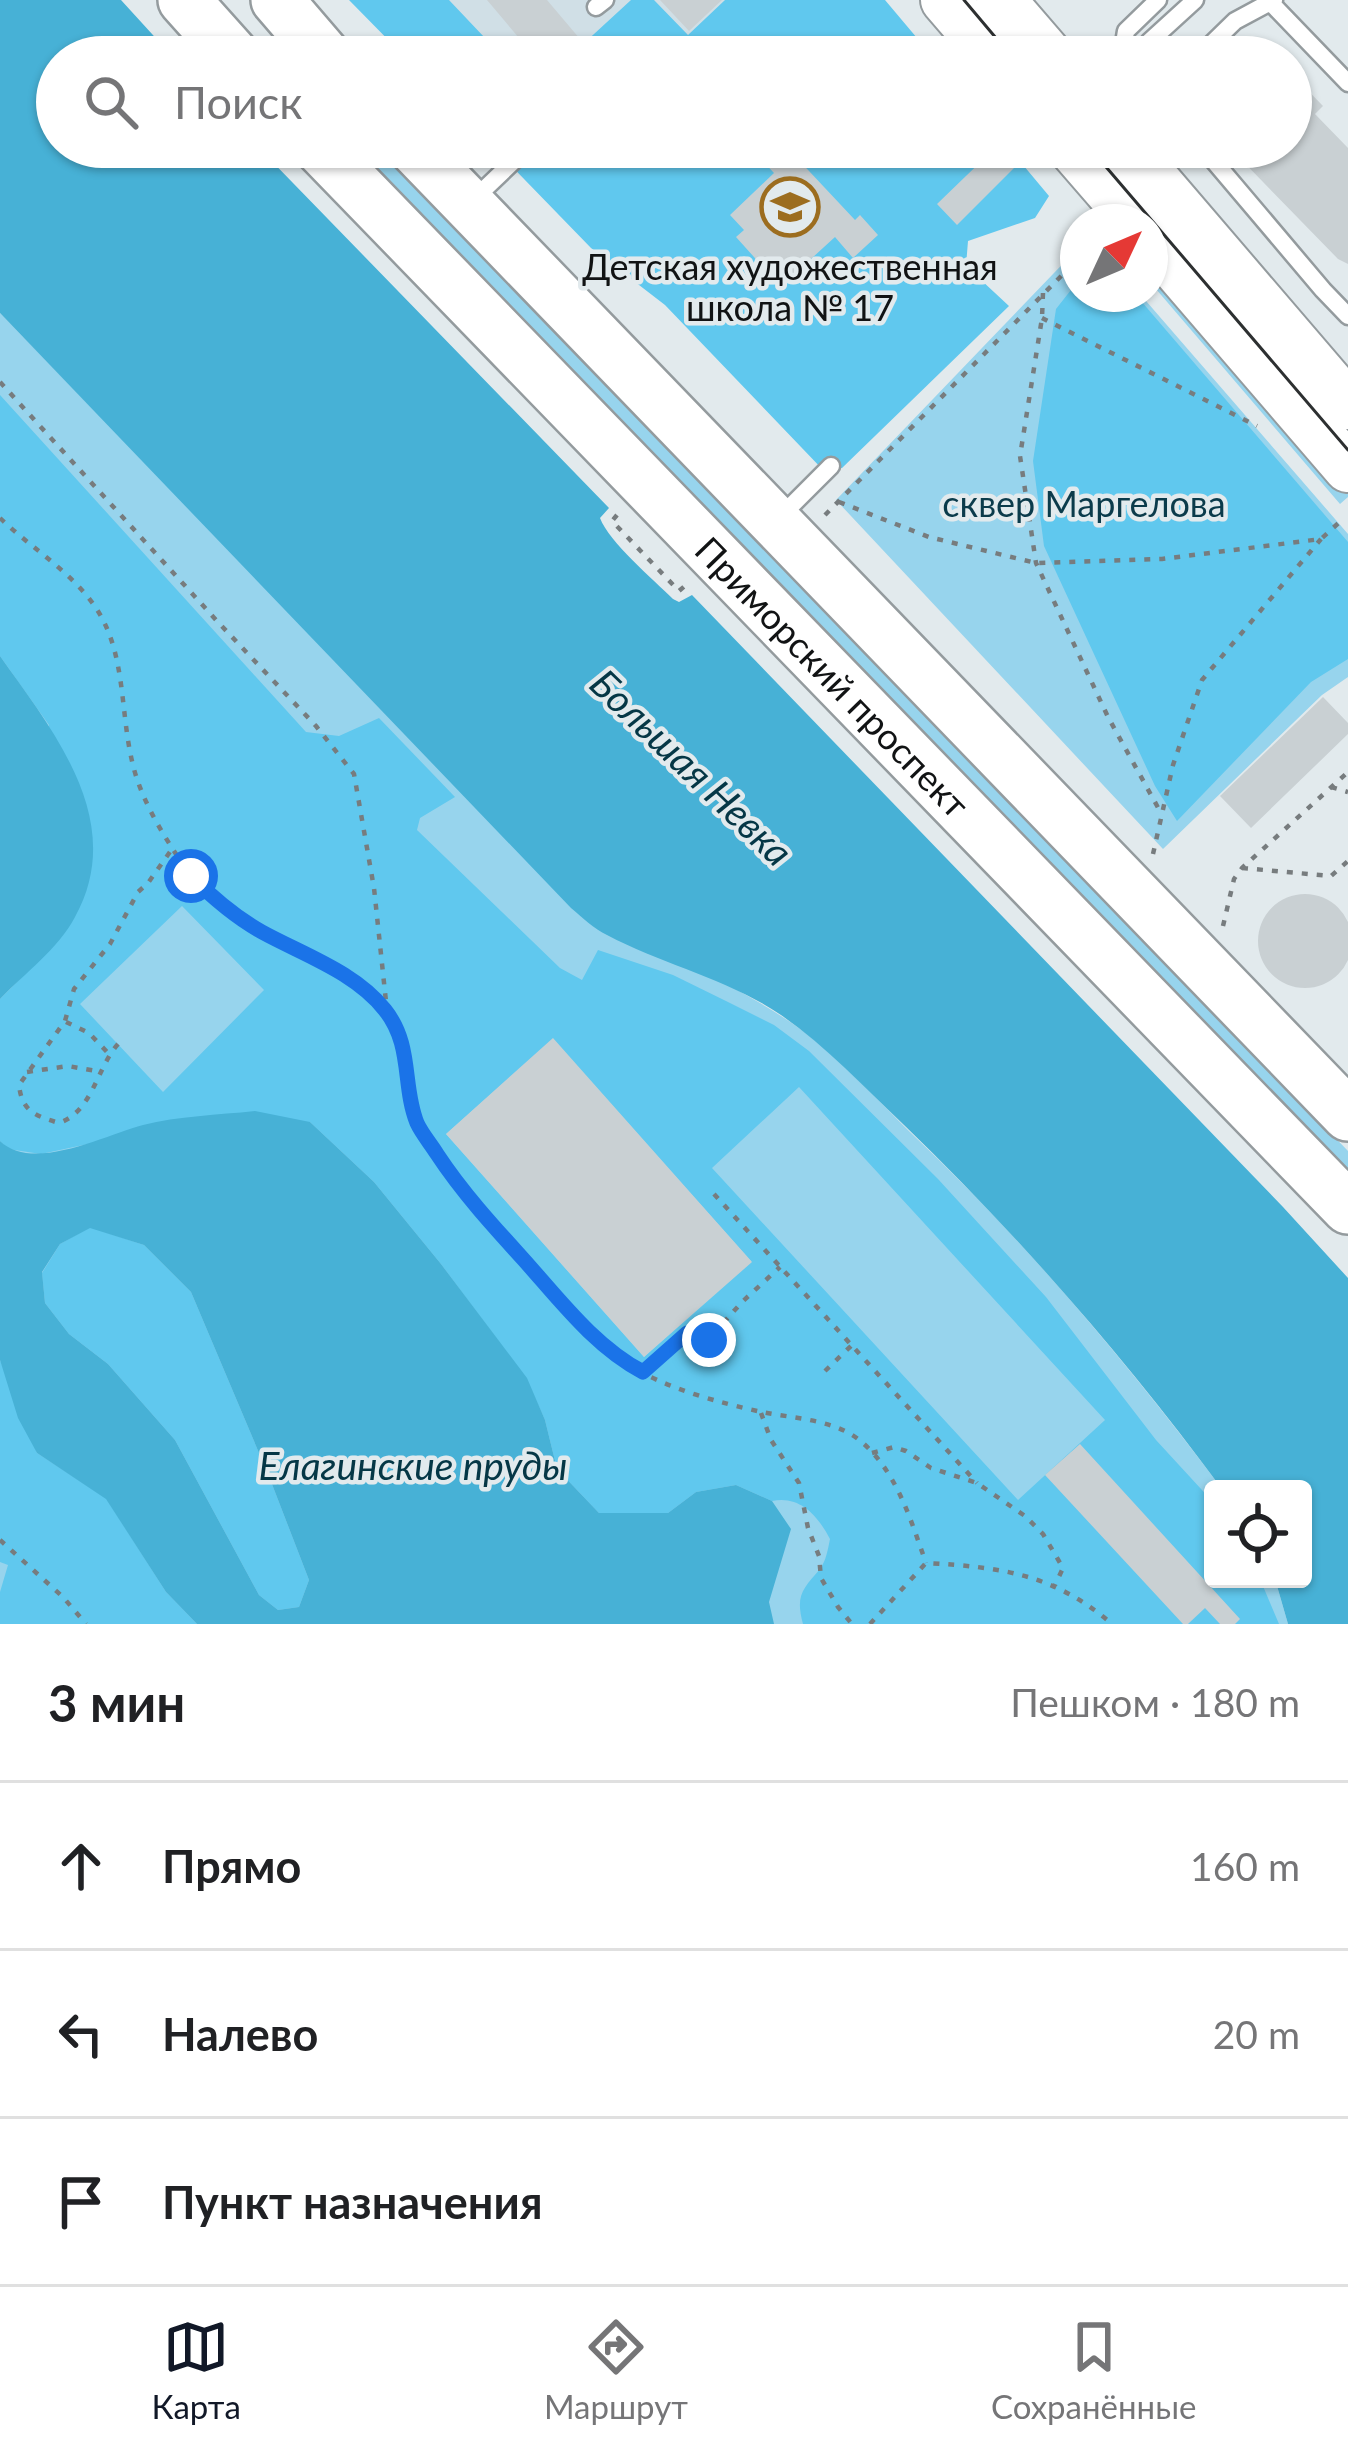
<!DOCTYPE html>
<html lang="ru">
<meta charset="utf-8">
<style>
body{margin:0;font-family:Lato,sans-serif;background:#f6f6f6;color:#202124}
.controls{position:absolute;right:36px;bottom:36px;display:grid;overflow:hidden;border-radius:12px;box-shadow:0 3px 9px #0004}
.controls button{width:108px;height:108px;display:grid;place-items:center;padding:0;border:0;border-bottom:3px solid #e0e0e0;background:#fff;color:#202124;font:60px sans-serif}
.compass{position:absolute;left:1060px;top:204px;width:108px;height:108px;border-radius:50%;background:#fff;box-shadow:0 3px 9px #0004;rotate:46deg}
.stop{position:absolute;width:36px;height:36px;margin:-27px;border:9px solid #1a73e8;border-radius:50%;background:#fff}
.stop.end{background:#1a73e8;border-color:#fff;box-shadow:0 3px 12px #0008}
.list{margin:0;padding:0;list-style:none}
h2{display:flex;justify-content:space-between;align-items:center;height:156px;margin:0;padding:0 48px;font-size:51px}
h2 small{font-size:39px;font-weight:400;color:#757577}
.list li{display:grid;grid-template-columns:78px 1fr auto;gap:36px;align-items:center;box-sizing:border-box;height:168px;padding:0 48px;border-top:3px solid #e0e0e0}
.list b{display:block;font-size:45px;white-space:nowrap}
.list em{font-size:39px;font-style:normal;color:#757577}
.icon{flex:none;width:66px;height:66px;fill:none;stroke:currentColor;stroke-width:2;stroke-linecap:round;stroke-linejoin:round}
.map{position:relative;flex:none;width:1348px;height:1624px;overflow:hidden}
.search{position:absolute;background:#fff;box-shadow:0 3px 9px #0004;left:36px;right:36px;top:36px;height:132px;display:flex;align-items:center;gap:30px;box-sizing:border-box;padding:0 42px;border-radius:66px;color:#757577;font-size:45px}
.sheet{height:660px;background:#fff}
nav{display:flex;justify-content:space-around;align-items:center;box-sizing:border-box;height:168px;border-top:3px solid #e0e0e0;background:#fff;font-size:33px;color:#757577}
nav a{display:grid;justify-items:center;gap:6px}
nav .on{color:#111827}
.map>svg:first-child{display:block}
</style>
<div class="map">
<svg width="1348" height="1624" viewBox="0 0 1348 1624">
<rect width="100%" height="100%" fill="#e2eaed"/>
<!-- built -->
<path fill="#d0dfe6" d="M362,0h371l-61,57h-252z"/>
<!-- green -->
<path fill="#97d4ed" d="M354,147h24l970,1004v23z
M1078,248v46h62l208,240v143l-26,18 -159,154 -327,-349z
M1150,254l198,232v11l-8,7 -190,-222z
M0,313l88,91 646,584c30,17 58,33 84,55 32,27 62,59 92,89 115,109 217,230 312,357h-9v90h62l13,45h-1288z"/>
<!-- forest -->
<path fill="#60c8ee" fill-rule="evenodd" d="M349,0h100l54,57h-98z
M631,0h23l34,35 37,-35h160l48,57h-364z
M493,147h515l41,49 -14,22 -67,23 -2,25 43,40 -167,162 -18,3 -159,-166 -74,-57z
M1078,281v13h57l213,248v117l-37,23 -134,139 -22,-35 -111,-240 -11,-85 23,-152z
M0,395l306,337 33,4 40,-18 76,79 -35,21 -3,12 143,138 22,12 16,-30 75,25 55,27 46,23 35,26 129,128 108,118 110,143 57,62v77h47l19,45h-476c-8,-29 0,-35 17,-55 6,-8 8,-20 10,-30 -12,-23 -30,-44 -58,-38l-36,-16 -40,7 -28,21h-69l-42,-44 -12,-49 -19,-42 -85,-114 -67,-82 -64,-60 -222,22 -47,10 -33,-5 -8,-8v-142l46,-46 3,-228 -49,-69zM182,906l82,84 -101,102 -83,-88zM553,1039l198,222 -107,96 -198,-223zM799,1087l306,333 -87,80 -306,-332z
M90,1227l54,18 47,47 79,187 39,101 -10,27 -21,3 -19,-15 -84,-155 -67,-76 -39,-30 -24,-31 -3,-30 18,-29z
M0,1360l37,93 69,45 60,94 31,32h-197v-32l8,-27 -8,-3z"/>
<!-- water -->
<path fill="#47b1d6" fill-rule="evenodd" d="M0,0h121l52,57h-116v90h201l351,361 -9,10c9,24 53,61 73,81l6,3 13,-7 591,612 65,71v346h-60l-13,-45h28v-90h-81c-96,-130 -202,-252 -318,-364 -40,-38 -78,-79 -123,-110 -53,-36 -117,-50 -174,-80 -13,-6 -25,-18 -36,-27l-571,-595z
M0,656c53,75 128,165 75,261 -17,32 -50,56 -75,82z
M255,1111l55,11 64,60 67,82 86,114 18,42 12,49 42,44h69l28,-21 40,-7 36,16 19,28 -22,73 5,22h-577l-31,-32 -60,-93 -69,-46 -19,-35 -18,-58v-219c33,32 105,-6 143,-16 35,-9 75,-10 112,-14zM90,1228l54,17 47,47 79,187 39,101 -10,27 -21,3 -19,-15 -84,-155 -67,-76 -39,-30 -24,-31 -3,-31 18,-28z"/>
<!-- building -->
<path fill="#c9d0d3" d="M487,0h60l33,39 -22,18h-23z
M660,0h62l-33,31z
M1291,73l32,33 -8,8 33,34v116l-10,-5 -109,-112h62z
M763,147h33l3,3 -5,5 61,65 5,-5 18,20 -25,23 -18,-21 -46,42 -18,-19 -8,7 -27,-30 8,-7 -14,-15 44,-42 -18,-19z
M996,147h7l16,16 -62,62 -20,-21z
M1323,697l25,26v11l-97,94 -31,-32z
M1258 941a47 47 0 1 1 94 0a47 47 0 1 1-94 0Z
M553,1038l199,224 -108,95 -198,-223z
M1080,1444l160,175 -5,5h-15l-15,-16 -17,16h-5l-138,-149z"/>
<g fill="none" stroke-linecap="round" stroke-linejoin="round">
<defs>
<path id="service" d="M1271,3l77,80
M596,7l9,-7
M1129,57l-6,-8 3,-18 32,-31
M1144,57l5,-15 46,-42
M1198,57l37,-36 39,-21
M1202,147l121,143 25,26
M472,201l47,-45
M781,516l50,-50"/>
<path id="secondary" d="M945,0l49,57
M1001,0l49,57
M1071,147l65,75
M1127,147l221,258
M1150,238l198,230"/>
<g id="primary">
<path d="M184,0l51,57"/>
<path d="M277,0l49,57"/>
<path id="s1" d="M319,147l1029,1061"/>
<path d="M413,147l935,968"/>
</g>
</defs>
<!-- service casing -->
<use href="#service" stroke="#949b9e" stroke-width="21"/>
<!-- secondary casing -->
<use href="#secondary" stroke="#949b9e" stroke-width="52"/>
<!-- primary casing -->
<use href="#primary" stroke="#949b9e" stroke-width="56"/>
<!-- path -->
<path stroke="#777c7e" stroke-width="4.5" stroke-dasharray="6 9" stroke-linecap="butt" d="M1043,293l-1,25 -22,138 16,107 72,154 53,96
M1042,318l215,108
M0,382l217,239 99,105 38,48 20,114 13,123
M839,502l90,35 107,26 126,-4 159,-20 23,-21
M617,515l-5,6 67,70 7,-6
M825,515l253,-256
M0,518c34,33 81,59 103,102 22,43 18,94 29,141 7,32 24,62 42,90 32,50 80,77 132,105 29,15 62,29 81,56 25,36 15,77 31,113 5,10 14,20 20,30 39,60 92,113 141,165 14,15 31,31 47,43 35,24 94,40 136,49 34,7 75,7 102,32 34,31 47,77 62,119
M1331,787l17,5
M1153,854l20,-89 29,-85 119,-141
M1242,868l89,8 17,-15
M1223,926l11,-47 8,-11 106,-96
M66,1022l23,11 20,21
M118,1044c-22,25 -25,67 -59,79 -23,-7 -37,-11 -40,-38l46,-64 9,-32 36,-45 28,-52 10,-9 24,-34
M27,1072l41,-6 34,6
M714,1194l263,289
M825,1371l27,-26
M643,1372l44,-39 17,8 5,-2 33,-37 38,-35
M761,1413l10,27 28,43 9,45 11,28 2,22 17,29 14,17
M872,1453l22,-6 12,4 25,17 46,15 48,33 18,18 20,34 -8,17
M0,1540l63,57 23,27
M870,1624l56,-61c75,4 128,11 186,61"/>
<!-- service -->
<use href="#service" stroke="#fff" stroke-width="16"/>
<!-- secondary -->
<use href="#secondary" stroke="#fff" stroke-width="48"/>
<!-- primary -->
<use href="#primary" stroke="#fff" stroke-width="51"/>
<!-- tram -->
<path stroke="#2d3031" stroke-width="3" d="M964,0l48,57
M1089,147l259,303"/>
</g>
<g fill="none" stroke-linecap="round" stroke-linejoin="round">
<!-- route -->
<path stroke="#1a73e8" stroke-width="15" d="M191,876c22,22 44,41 71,56 42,23 93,40 123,78 28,35 17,76 32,113 5,11 14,21 20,31 25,38 56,72 87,106 35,39 71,87 119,112l44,-39 17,8 5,-1"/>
</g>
<!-- icons -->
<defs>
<symbol id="school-ring" viewBox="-11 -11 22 22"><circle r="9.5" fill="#e2eaed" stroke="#9c6d1f" stroke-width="1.5"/><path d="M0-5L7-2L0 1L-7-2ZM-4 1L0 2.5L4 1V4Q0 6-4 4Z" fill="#9c6d1f"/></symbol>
</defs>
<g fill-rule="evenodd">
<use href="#school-ring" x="757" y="174" width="66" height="66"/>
</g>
<g text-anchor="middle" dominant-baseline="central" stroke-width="9" stroke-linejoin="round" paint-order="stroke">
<!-- poi labels -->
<g font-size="36" fill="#111314" stroke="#e2eaed">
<text x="790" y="266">Детская художественная<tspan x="790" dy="41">школа № 17</tspan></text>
</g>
<!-- park labels -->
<g font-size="36" fill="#0b3b4b" stroke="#e2eaed">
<text x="1084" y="503">сквер Маргелова</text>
</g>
<!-- street labels -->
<g font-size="36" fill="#111314" stroke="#e2eaed">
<text stroke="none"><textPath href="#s1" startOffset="738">Приморский проспект</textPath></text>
</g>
<!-- water labels -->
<g font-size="39" font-style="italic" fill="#053746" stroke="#e2eaed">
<text transform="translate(692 767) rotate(44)">Большая Невка</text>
<text x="413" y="1465">Елагинские пруды</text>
</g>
</g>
</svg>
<div class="controls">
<button><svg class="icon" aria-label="locate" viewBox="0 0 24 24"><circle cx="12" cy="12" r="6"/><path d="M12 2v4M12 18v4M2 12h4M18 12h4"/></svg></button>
</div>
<svg class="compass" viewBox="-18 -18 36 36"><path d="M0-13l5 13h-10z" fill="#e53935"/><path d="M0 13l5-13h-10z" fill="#757577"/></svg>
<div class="stop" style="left:191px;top:876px"></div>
<div class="stop end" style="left:709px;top:1340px"></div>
<div class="search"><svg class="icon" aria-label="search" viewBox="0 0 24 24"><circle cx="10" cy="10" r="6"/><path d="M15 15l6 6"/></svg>Поиск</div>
</div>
<section class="sheet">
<h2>3 мин<small>Пешком · 180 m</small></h2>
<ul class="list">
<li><svg class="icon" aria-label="ahead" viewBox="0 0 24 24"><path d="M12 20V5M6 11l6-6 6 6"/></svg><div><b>Прямо</b></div><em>160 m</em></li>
<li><svg class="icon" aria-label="left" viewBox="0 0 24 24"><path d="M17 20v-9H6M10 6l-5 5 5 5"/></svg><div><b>Налево</b></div><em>20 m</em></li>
<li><svg class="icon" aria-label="arrive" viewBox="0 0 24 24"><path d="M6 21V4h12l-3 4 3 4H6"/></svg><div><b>Пункт назначения</b></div></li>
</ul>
</section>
<nav>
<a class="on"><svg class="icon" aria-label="map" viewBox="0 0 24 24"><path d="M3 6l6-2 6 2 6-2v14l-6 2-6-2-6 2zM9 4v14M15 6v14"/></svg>Карта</a>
<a><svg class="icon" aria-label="directions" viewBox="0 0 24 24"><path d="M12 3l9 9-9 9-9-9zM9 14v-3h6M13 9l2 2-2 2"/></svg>Маршрут</a>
<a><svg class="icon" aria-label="saved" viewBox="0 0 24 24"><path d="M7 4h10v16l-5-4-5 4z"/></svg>Сохранённые</a>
</nav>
